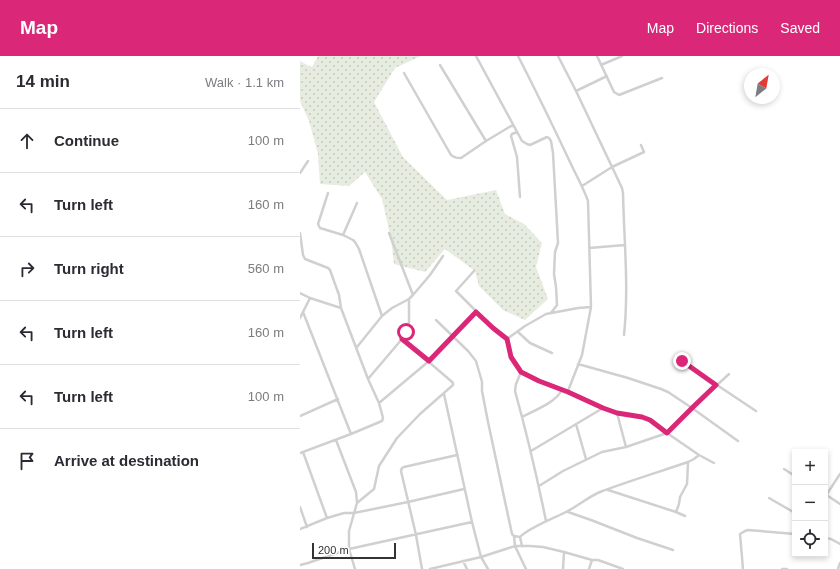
<!DOCTYPE html>
<meta charset="utf-8">
<style>
body{margin:0;font-family:Arial,sans-serif;background:#f7f7f7;color:#2b2b33}
.controls{position:absolute;right:12px;bottom:12px;display:grid;overflow:hidden;border-radius:0px;box-shadow:0 2px 6px #0003}
.controls button{width:36px;height:36px;display:grid;place-items:center;padding:0;border:0;border-bottom:1px solid #e1e1e2;background:#fff;color:#2b2b33;font:20px sans-serif}
.compass{position:absolute;left:444px;top:12px;width:36px;height:36px;border-radius:50%;background:#fff;box-shadow:0 2px 6px #0003;rotate:31deg}
.scale{position:absolute;left:12px;bottom:10px;width:84px;box-sizing:border-box;padding-left:4px;border:2px solid #333;border-top:0;font-size:11px;line-height:14px;white-space:nowrap;color:#333;-webkit-text-stroke:3px #fff;paint-order:stroke}
.stop{position:absolute;width:12px;height:12px;margin:-9px;border:3px solid #db2777;border-radius:50%;background:#fff}
.stop.end{background:#db2777;border-color:#fff;box-shadow:0 1px 4px #0008}
.list{margin:0;padding:0;list-style:none}
h2{display:flex;justify-content:space-between;align-items:center;height:52px;margin:0;padding:0 16px;font-size:17px}
h2 small{font-size:13px;font-weight:400;color:#7c7c81}
.list li{display:grid;grid-template-columns:26px 1fr auto;gap:12px;align-items:center;box-sizing:border-box;height:64px;padding:0 16px;border-top:1px solid #e1e1e2}
.list b{display:block;font-size:15px;white-space:nowrap}
.list em{font-size:13px;font-style:normal;color:#7c7c81}
.icon{flex:none;width:22px;height:22px;fill:none;stroke:currentColor;stroke-width:2;stroke-linecap:round;stroke-linejoin:round}
.map{position:relative;flex:none;width:540px;height:513px;overflow:hidden}
header{display:flex;align-items:center;gap:24px;box-sizing:border-box;height:56px;padding:0 20px;background:#db2777;color:#fff}
header strong{font-size:19px}
nav{display:flex;gap:22px;margin-inline-start:auto;font-size:14px}
main{display:flex}
aside{flex:1;background:#fff}
.map>svg:first-child{display:block}
</style>
<header>
<strong>Map</strong>
<nav><a>Map</a><a>Directions</a><a>Saved</a></nav>
</header>
<main>
<aside>
<h2>14 min<small>Walk · 1.1 km</small></h2>
<ul class="list">
<li><svg class="icon" aria-label="ahead" viewBox="0 0 24 24"><path d="M12 20V5M6 11l6-6 6 6"/></svg><div><b>Continue</b></div><em>100 m</em></li>
<li><svg class="icon" aria-label="left" viewBox="0 0 24 24"><path d="M17 20v-9H6M10 6l-5 5 5 5"/></svg><div><b>Turn left</b></div><em>160 m</em></li>
<li><svg class="icon" aria-label="right" viewBox="0 0 24 24"><path d="M7 20v-9h11M14 6l5 5-5 5"/></svg><div><b>Turn right</b></div><em>560 m</em></li>
<li><svg class="icon" aria-label="left" viewBox="0 0 24 24"><path d="M17 20v-9H6M10 6l-5 5 5 5"/></svg><div><b>Turn left</b></div><em>160 m</em></li>
<li><svg class="icon" aria-label="left" viewBox="0 0 24 24"><path d="M17 20v-9H6M10 6l-5 5 5 5"/></svg><div><b>Turn left</b></div><em>100 m</em></li>
<li><svg class="icon" aria-label="arrive" viewBox="0 0 24 24"><path d="M6 21V4h12l-3 4 3 4H6"/></svg><div><b>Arrive at destination</b></div></li>
</ul>
</aside>
<div class="map">
<svg width="540" height="513" viewBox="0 0 540 513">
<defs>
<pattern id="grass-dots" width="8" height="8" patternUnits="userSpaceOnUse"><rect width="8" height="8" fill="#e6ecdf"/><path d="M2 2h.1M6 6h.1" fill="none" stroke="#c6cbc0" stroke-width="1.8" stroke-linecap="round"/></pattern>
</defs>
<rect width="100%" height="100%" fill="#fff"/>
<!-- grass -->
<path fill="url(#grass-dots)" d="M18,0h103l-26,12 -21,34 29,55 44,43 49,-10 9,24 19,10 18,19 -6,24 12,32 -23,21 -22,-10 -24,-24 -4,-15 -30,-22 -20,23 -31,-8 -3,-25 -9,-40 -17,-27 -16,14 -29,-2 -2,-30 -9,-33 -9,-20v-40l9,5 3,1z"/>
<g fill="none" stroke-linecap="round" stroke-linejoin="round">
<!-- minor -->
<path stroke="#d0d0d0" stroke-width="2.5" d="M176,0l46,85 5,3 3,1 17,-8 2,1 2,3 2,12 5,90 -3,9 -1,22 2,13 1,18 -6,8
M218,0c18,35 35,70 52,106 6,13 13,25 18,39l3,106 -9,48 -14,36
M258,0l18,35 46,97 1,5c1,47 6,95 1,142
M297,0l17,36 5,3 43,-17
M140,9l46,76
M301,9l21,-9
M104,17l47,82c4,3 6,3 10,3l25,-17 25,-15h2
M276,35l31,-15
M217,76l-5,2 -1,2 6,21 3,40
M0,117l8,-12
M282,130l30,-19 32,-15 -3,-7
M28,137l-10,31 2,4 23,7 10,5 2,2 4,7 23,67
M0,177l3,22 2,4 23,9 2,2 9,25 2,13 27,71 11,24 4,15 -1,3 -31,13 -51,19
M89,177l24,62
M43,179l14,-32
M289,192l36,-3
M174,215l-18,20 37,37 14,11 4,18 10,15 18,9 29,10 35,17 14,5 25,4 8,3 17,13 32,22 15,8
M0,237l10,5 31,10
M3,256l48,122
M0,262l10,-20
M136,264l32,31 8,10 6,21v9l6,31 24,112 2,2 6,1
M218,276l12,11 22,10
M207,283l18,-13 21,-12 32,-6 13,-1
M57,291l25,-31 10,-8 17,-9 4,-4 17,-20 13,-19
M382,305l35,24 39,26
M278,308l50,14 33,11 7,3 24,16 46,33
M221,316l-5,12 -1,7c12,43 22,86 31,130
M68,323l34,-40 7,-17v-23
M144,338l28,128 9,35 7,12
M79,347l50,-42 47,-49
M317,357l9,34
M0,360l38,-17
M222,361c13,-7 33,-14 40,-27
M276,368l10,35
M36,384l20,52 1,11
M231,395l72,-43
M3,396l24,66
M484,413l11,7
M239,430l24,-15 39,-19 24,-5 41,-14 25,-25 37,-34
M308,434l68,22 9,4
M525,438l15,10
M525,441l15,-23
M469,442l26,15
M0,451l7,20
M268,456l23,8 46,18 36,12
M376,456l3,-8 1,-7 7,-13 1,-21
M0,473l27,-11 17,-5h10l54,-11 56,-13
M214,480l1,10 11,23
M525,482l6,1 9,5
M222,490l-2,-9c8,-9 34,-19 46,-25 12,-6 22,-15 34,-20 29,-11 59,-20 88,-30l6,-3 5,-4
M163,505l4,8
M0,509l8,-2 41,-14 123,-27
M55,513l-6,-20v-18l8,-28 17,-14 5,-23 18,-28 23,-24 33,-29v-2l-2,-2 -49,-42
M122,513l-6,-34 -15,-64 1,-3 2,-1 53,-12
M130,513l51,-12 34,-11h15l13,1 21,5 28,8h6l25,9
M263,513l1,-17
M289,513l3,-9
M443,513l-3,-35 5,-3 3,-1 47,4
M482,513h5
M538,513l2,-6"/>
</g>
<g fill="none" stroke-linecap="round" stroke-linejoin="round">
<!-- route -->
<path stroke="#db2777" stroke-width="5" d="M106,276l-4,7 27,22 47,-49 17,16 14,11 4,18 10,15 18,9 29,11 35,16 14,5 25,4 8,3 17,13 25,-25 24,-23 -34,-24"/>
</g>
</svg>
<div class="controls">
<button>+</button>
<button>−</button>
<button><svg class="icon" aria-label="locate" viewBox="0 0 24 24"><circle cx="12" cy="12" r="6"/><path d="M12 2v4M12 18v4M2 12h4M18 12h4"/></svg></button>
</div>
<svg class="compass" viewBox="-18 -18 36 36"><path d="M0-13l5 13h-10z" fill="#e53935"/><path d="M0 13l5-13h-10z" fill="#7c7c81"/></svg>
<div class="scale">200 m</div>
<div class="stop" style="left:106px;top:276px"></div>
<div class="stop end" style="left:382px;top:305px"></div>
</div>
</main>
